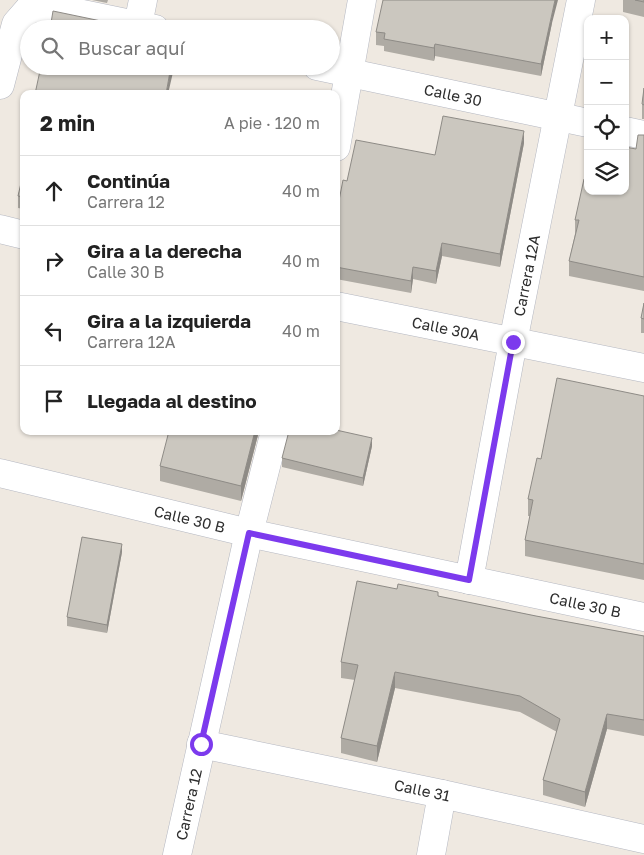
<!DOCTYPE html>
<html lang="es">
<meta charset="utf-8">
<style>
body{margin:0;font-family:"Golos Text",sans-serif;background:#f6f6f6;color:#222}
.controls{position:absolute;right:15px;top:15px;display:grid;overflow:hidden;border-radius:10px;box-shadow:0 1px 4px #0004}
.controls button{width:45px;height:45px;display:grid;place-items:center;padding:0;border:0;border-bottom:1px solid #e0e0e0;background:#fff;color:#222;font:25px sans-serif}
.stop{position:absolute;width:15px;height:15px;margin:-11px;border:4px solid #7c3aed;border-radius:50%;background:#fff}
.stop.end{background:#7c3aed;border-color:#fff;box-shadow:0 1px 5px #0008}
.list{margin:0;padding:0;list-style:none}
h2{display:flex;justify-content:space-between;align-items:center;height:65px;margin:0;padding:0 20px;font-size:21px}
h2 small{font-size:16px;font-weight:400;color:#767676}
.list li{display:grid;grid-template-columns:32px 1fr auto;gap:15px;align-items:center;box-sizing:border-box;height:70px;padding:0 20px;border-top:1px solid #e0e0e0}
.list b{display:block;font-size:19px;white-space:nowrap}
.list p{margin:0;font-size:16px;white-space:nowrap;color:#767676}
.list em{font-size:16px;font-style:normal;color:#767676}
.icon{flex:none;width:28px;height:28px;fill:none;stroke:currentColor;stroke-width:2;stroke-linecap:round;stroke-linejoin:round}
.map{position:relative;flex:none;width:644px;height:855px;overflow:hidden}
.search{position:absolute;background:#fff;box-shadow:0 1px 4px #0004;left:20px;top:20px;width:320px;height:55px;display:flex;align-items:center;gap:12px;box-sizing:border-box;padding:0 18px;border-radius:28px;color:#767676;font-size:19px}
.panel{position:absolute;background:#fff;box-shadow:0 1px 4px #0004;left:20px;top:90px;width:320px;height:345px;border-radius:10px}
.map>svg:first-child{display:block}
</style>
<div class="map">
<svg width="644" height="855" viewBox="0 0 644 855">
<rect width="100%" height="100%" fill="#efe9e1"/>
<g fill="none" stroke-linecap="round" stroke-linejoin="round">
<defs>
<g id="minor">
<path d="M138,25l5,-25"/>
<path id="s1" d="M317,66l271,57"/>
<path d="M0,85l16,-61 13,-15 20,-2 106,22"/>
<path d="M625,131l19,4"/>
<path d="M336,147l26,-147"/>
<path d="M0,229l24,6"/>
<path id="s2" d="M336,306l308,62"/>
<path id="s3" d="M0,473l249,60 395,84"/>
<path id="s4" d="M469,580l44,-238 68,-342"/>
<path id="s5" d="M201,744l241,50 202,45"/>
<path id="s6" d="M177,855l72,-322 26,-102"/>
<path d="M431,855l11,-61"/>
</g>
</defs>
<!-- minor casing -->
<use href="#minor" stroke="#b4b7c1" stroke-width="29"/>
<!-- minor -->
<use href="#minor" stroke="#fff" stroke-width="28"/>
</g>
<!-- wall -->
<path fill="#afaba4" d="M92,0h16l-1,3z
M623,0h21v17l-21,-5z
M552,23l-11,53 -106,-20 -1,5 -50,-10v-5l-8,-1v-13z
M644,88v31h-2v-15z
M644,135v156l-75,-15v-15l6,-27v-14l12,-40 49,-31z
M524,143l-24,124 -58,-11 -6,28 -23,-5 -2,14 -75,-14v-63l11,-35 88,-26z
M24,170v39l-6,-1v-12z
M644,303v30h-3v-15z
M644,396v184l-119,-24v-16l5,-24h-2v-17l13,-40z
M259,431l-18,70 -81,-20v-15z
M372,446l-9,40 -81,-19v-9z
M122,552l-15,81 -40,-7v-9z
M438,596l98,20 108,20v100l-37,-7 -22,78 -42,-12v-15l14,-48 -37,-20 -125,-24 -18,74 -36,-9v-15l14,-58 -14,-2v-16z"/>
<!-- shaded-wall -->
<path fill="#8e8b86" d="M555,0h3l-6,23 -11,53v-12z
M435,44v12l-1,5v-13z
M171,66h3v2l-6,26h-2z
M524,131v12l-24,124v-13z
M442,243v13l-6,28v-13z
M413,267v12l-2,14v-12z
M255,431h4l-18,70v-15z
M372,438v8l-9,40v-8z
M122,544v8l-15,81v-8z
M395,672v16l-18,74v-16z
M607,714v15l-22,78v-15z"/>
<!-- building -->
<path fill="#cbc7bf" stroke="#8e8b86" d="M383,0h172l-14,64 -106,-20 -1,4 -50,-9 1,-6 -9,-1z
M635,0h9v2z
M53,11l48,10 -2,8h-49z
M41,66h130l-5,28h-131z
M644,88v17l-2,-1z
M443,116l81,15 -24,123 -58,-11 -6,28 -23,-4 -2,14 -75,-14v-51l7,-36 4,1 9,-41 79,15z
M638,135h6v142l-75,-16 10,-41h-4l9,-41 3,1 1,-4v15h37v-44l11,2z
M24,170v27l-6,-1z
M644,303v16l-3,-1z
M557,378l87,18v168l-119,-24 8,-40 -5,-1 9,-41 4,1z
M336,430l36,8 -9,40 -81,-20 7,-27h47z
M169,431h86l-14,55 -81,-20z
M82,537l40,7 -15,81 -40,-8z
M357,581l40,8 1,-5 40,8v4l98,20 108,20v84l-37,-6 -22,78 -42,-12 17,-61 -40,-23 -125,-24 -18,74 -36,-8 17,-73 -17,-3z"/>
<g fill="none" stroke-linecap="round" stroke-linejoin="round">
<!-- route -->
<path stroke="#7c3aed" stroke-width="6" d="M201,744l48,-211 220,47 44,-238"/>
</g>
<g text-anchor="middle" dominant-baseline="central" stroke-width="4" stroke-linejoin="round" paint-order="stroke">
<!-- street labels -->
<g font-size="15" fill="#2e2e2e" stroke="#fff">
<text stroke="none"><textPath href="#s1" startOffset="139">Calle 30</textPath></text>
<text stroke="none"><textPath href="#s4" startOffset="310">Carrera 12A</textPath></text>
<text stroke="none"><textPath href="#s2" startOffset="112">Calle 30A</textPath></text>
<text stroke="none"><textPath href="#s3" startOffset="195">Calle 30 B</textPath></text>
<text stroke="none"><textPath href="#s3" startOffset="600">Calle 30 B</textPath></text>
<text stroke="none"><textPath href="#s5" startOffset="226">Calle 31</textPath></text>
<text stroke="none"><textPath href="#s6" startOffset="52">Carrera 12</textPath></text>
</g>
</g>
</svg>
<div class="controls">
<button>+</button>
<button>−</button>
<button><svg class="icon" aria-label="locate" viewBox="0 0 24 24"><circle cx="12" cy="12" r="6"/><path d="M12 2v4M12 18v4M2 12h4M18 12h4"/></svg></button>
<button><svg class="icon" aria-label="layers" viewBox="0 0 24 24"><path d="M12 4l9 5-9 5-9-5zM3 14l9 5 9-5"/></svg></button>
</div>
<div class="stop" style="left:201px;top:744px"></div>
<div class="stop end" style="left:513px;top:342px"></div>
<div class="search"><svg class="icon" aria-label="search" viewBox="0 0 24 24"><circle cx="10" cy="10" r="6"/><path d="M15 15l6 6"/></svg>Buscar aquí</div>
<section class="panel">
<h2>2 min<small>A pie · 120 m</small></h2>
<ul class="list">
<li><svg class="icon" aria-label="ahead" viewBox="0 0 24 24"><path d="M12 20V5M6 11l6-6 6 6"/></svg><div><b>Continúa</b><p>Carrera 12</p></div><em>40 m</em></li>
<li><svg class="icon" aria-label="right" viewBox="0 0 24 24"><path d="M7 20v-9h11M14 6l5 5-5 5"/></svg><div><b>Gira a la derecha</b><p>Calle 30 B</p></div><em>40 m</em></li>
<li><svg class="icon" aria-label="left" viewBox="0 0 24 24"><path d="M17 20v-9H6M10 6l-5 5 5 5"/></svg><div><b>Gira a la izquierda</b><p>Carrera 12A</p></div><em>40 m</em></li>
<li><svg class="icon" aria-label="arrive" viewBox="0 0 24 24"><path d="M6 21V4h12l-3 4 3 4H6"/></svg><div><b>Llegada al destino</b></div></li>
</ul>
</section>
</div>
